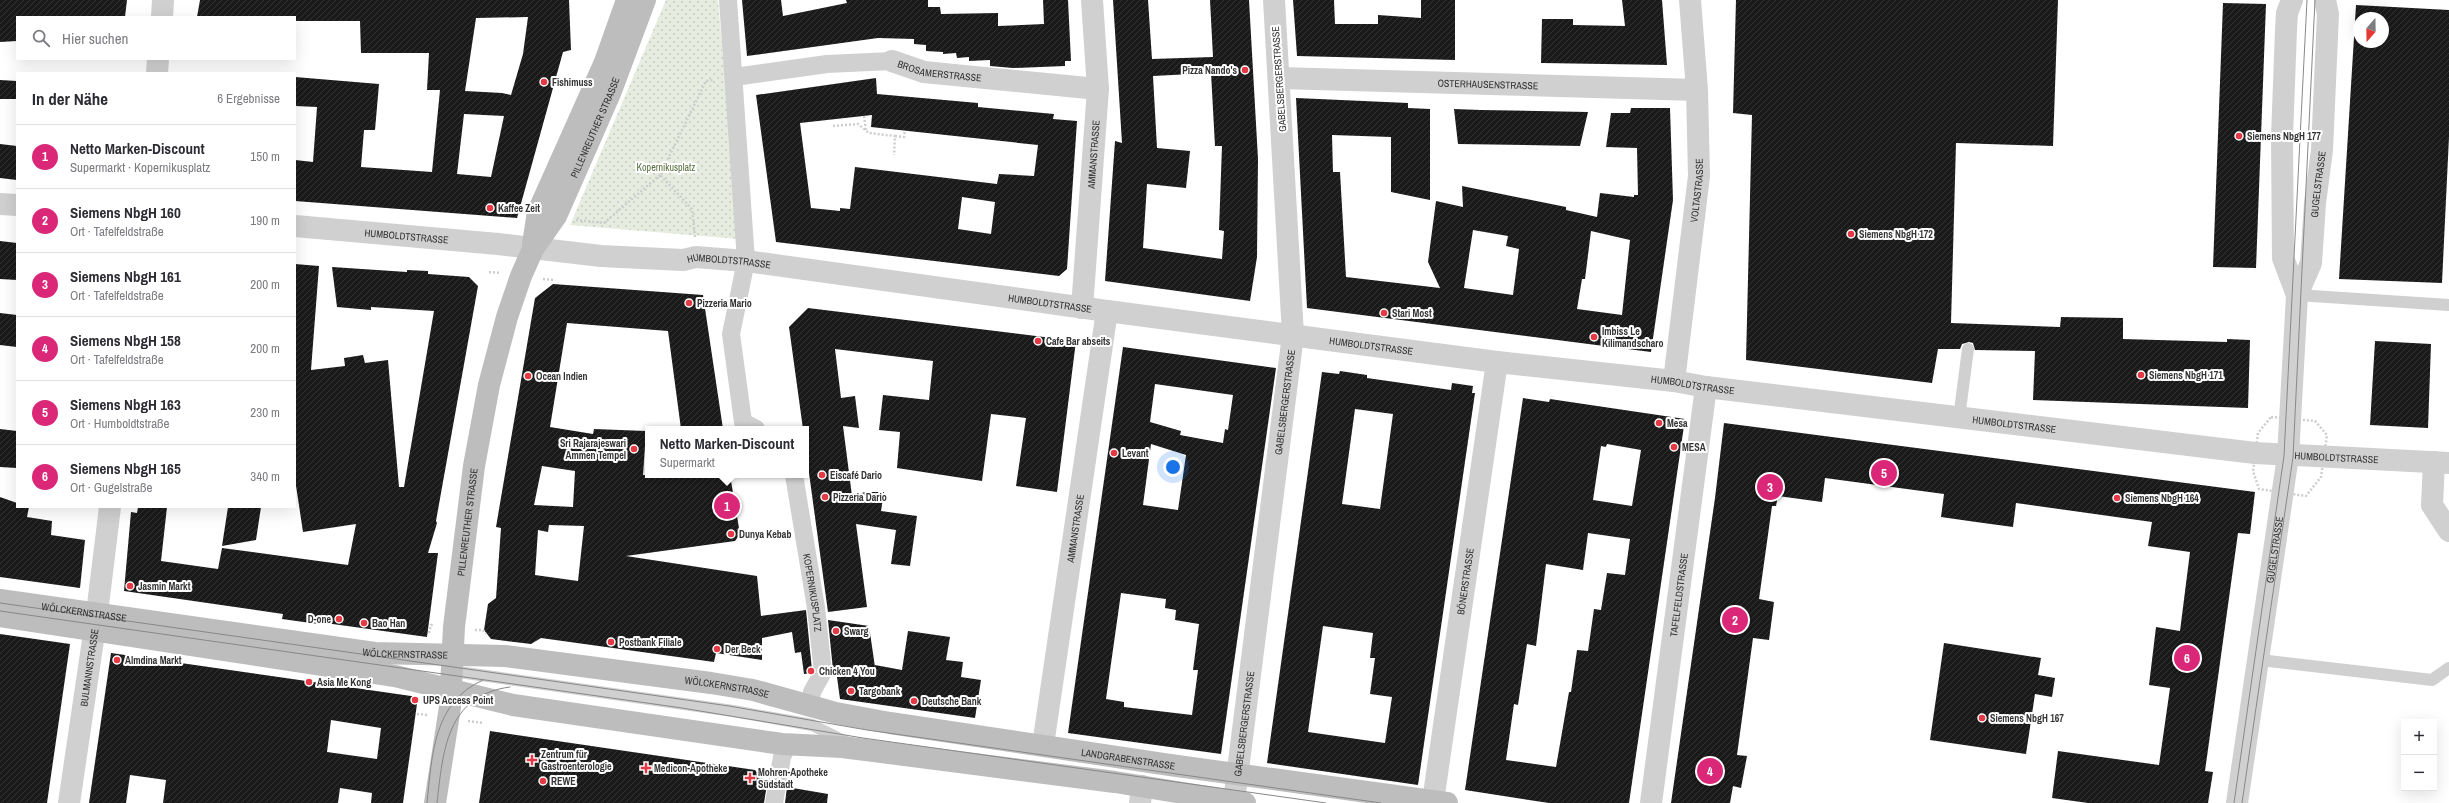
<!DOCTYPE html>
<html lang="de">
<meta charset="utf-8">
<style>
body{margin:0;font-family:"Archivo Narrow",sans-serif;background:#f7f7f7;color:#2b2b33}
.controls{position:absolute;right:12px;bottom:12px;display:grid;overflow:hidden;border-radius:0px;box-shadow:0 4px 16px #0002}
.controls button{width:36px;height:36px;display:grid;place-items:center;padding:0;border:0;border-bottom:1px solid #e1e1e2;background:#fff;color:#2b2b33;font:20px sans-serif}
.compass{position:absolute;left:2353px;top:12px;width:36px;height:36px;border-radius:50%;background:#fff;box-shadow:0 4px 16px #0002;rotate:200deg}
.you{position:absolute;left:1173px;top:467px;width:14px;height:14px;margin:-10px;border:3px solid #fff;border-radius:50%;background:#1a73e8;box-shadow:0 0 0 6px #1a73e833}
.badge{display:grid;place-items:center;width:26px;height:26px;border-radius:50%;background:#db2777;color:#fff;font-size:13px;font-weight:700}
.pin{position:absolute;translate:-50% -50%;border:2px solid #fff;box-shadow:0 1px 4px #0006}
.popup{position:absolute;left:645px;top:426px;width:164px;height:52px;box-sizing:border-box;display:grid;place-content:center;border-radius:0px;background:#fff;filter:drop-shadow(0 1px 3px #0005);font-size:13px;white-space:nowrap;color:#7c7c81}
.popup b{font-size:15px;color:#2b2b33}
.popup::after{content:'';position:absolute;left:50%;top:100%;margin-left:-8px;border:8px solid transparent;border-top-color:#fff}
.list{margin:0;padding:0;list-style:none}
h2{display:flex;justify-content:space-between;align-items:center;height:52px;margin:0;padding:0 16px;font-size:17px}
h2 small{font-size:13px;font-weight:400;color:#7c7c81}
.list li{display:grid;grid-template-columns:26px 1fr auto;gap:12px;align-items:center;box-sizing:border-box;height:64px;padding:0 16px;border-top:1px solid #e1e1e2}
.list b{display:block;font-size:15px;white-space:nowrap}
.list p{margin:0;font-size:13px;white-space:nowrap;color:#7c7c81}
.list em{font-size:13px;font-style:normal;color:#7c7c81}
.icon{flex:none;width:22px;height:22px;fill:none;stroke:currentColor;stroke-width:2;stroke-linecap:round;stroke-linejoin:round}
.map{position:relative;flex:none;width:2449px;height:803px;overflow:hidden}
.search{position:absolute;background:#fff;box-shadow:0 4px 16px #0002;left:16px;top:16px;width:280px;height:44px;display:flex;align-items:center;gap:10px;box-sizing:border-box;padding:0 14px;border-radius:0px;color:#7c7c81;font-size:15px}
.panel{position:absolute;background:#fff;box-shadow:0 4px 16px #0002;left:16px;top:72px;width:280px;height:436px;border-radius:0px}
.map>svg:first-child{display:block}
</style>
<div class="map">
<svg width="2449" height="803" viewBox="0 0 2449 803">
<defs>
<pattern id="grass-dots" width="8" height="8" patternUnits="userSpaceOnUse"><rect width="8" height="8" fill="#e6ecdf"/><path d="M2 2h.1M6 6h.1" fill="none" stroke="#c6cbc0" stroke-width="1.8" stroke-linecap="round"/></pattern>
<pattern id="building-hatch" width="6" height="6" patternUnits="userSpaceOnUse"><rect width="6" height="6" fill="#1a1a1a"/><path d="M-1 1l2-2M0 6l6-6M5 7l2-2" fill="none" stroke="#333"/></pattern>
</defs>
<rect width="100%" height="100%" fill="#fff"/>
<!-- grass -->
<path fill="url(#grass-dots)" d="M666,0h52l21,239 -169,-14z"/>
<!-- building -->
<path fill="url(#building-hatch)" fill-rule="evenodd" d="M0,0h127l-2,17h-108v24l-17,1z
M200,0h369l2,50 -8,2 -46,166 -222,-17v-41l18,2 4,-55 -22,-1v-29l84,7 -4,46h-11l-3,37 71,5 8,-82h-13l2,-37h-68l-1,-32h-65v-4h-98zM528,17l-5,37 -12,41 -9,-2 -37,-2 11,-73zM464,114l40,2 -13,61 -34,-3z
M742,0h39l2,16 64,-13 -1,-3h82v7h12l1,7 57,-1v13l46,-2 -1,-24h25l3,61h-6v5l-52,2 -23,-2v-6l-21,1v-4l-12,1 -1,-5 -13,1v-2l-17,-1v-6l-12,-1v-5l-36,-1 -131,18z
M1113,0h35l4,59 61,-2 -3,-57h39l9,159 -1,98 -7,44 -145,-20 10,-140 7,2zM1211,73l4,73h7l-3,84 5,1 -2,28 -79,-11 4,-64 39,4 4,-37 -33,-3 -4,-72z
M1293,0h41l1,24h43v-9l43,3v-18h34v60l-158,-4z
M1622,0h40l5,65 -126,-2 1,-44h31v6l52,1z
M1736,0h322l-5,146 -97,-3 -5,180 109,4 1,-10 62,1v21l104,3v-3l23,1 -2,68 -215,-8 2,-49 -60,-1 -2,-7 -4,-1 -7,2 -2,5h-22l-6,34 -186,-23 6,-245 -19,-2z
M2223,3l43,1 -10,264 -43,-1z
M2356,5l93,5v127l-7,146 -103,-4zM2359,18h24v24h-24z
M876,78l1,16 101,9v4l76,7 -1,5 24,2 -10,148 -8,7 -283,-34 -20,-147zM872,115l-1,12 167,18 -4,31 -35,-2 -2,10 -142,-17 -5,42 -10,-1v3l-29,-3 -11,-85zM962,197l33,5 -4,32 -33,-5z
M0,80l17,1v18h-17z
M1296,98l112,5v5l22,1v91l-39,-8v-55l-59,-2 1,37h7l6,105 94,11 -12,-26 8,-61 27,6 -1,-21 104,21v3l31,7 3,-24 34,4v-2h4l-1,-47 -31,-1 5,-34h19l1,-5h39l3,92 -22,152 -344,-44zM1473,230l35,6 -2,10 13,3 -6,46 -49,-7zM1591,231l39,9 -8,75 -45,-6 5,-30h3z
M1454,109l27,1 107,2 -8,34 -122,-2z
M0,144l17,2v34l-17,-2z
M0,241l17,2v37l-17,-1z
M295,264l24,2 -8,104 34,-4 -1,-8 19,-3 2,8 23,-3 11,127h5l30,-176 -63,-4v3l-34,-3 -5,-40 75,5v-2l21,1v3l41,3 9,9 -42,235 1,2 -9,30h10l-11,84 -109,-15v2l-36,-5 1,-5 -159,-23 7,-79 6,1 1,-6h29l-6,54 57,8 4,-21 126,17 8,-41 -53,8 -8,-53z
M553,284l150,11 20,134h-42l-13,-98 -101,-8 -17,104 43,7 1,-5 52,2 -3,44 22,2 65,-2 10,59 -5,7 -109,15 131,20 4,40 45,-6 6,60 -1,3 -7,1 -3,-22 -6,1 -3,-21 -30,6v22l-46,-7 -2,9 -173,-24 -10,6 -40,-5 -7,-9 4,-26 8,-6 5,-70 -5,-1 39,-229zM542,466l33,5 -2,36 -39,-2zM549,525l35,1 -6,55 -43,-6 3,-45 10,2z
M808,308l268,33 -19,151 -41,-6 10,-68 -35,-4 -9,67 -85,-13 3,-36 -21,-2 4,-35 46,5 4,-39 -98,-12 6,49 14,-2 4,32 -16,-2 9,70 13,-4h19l-3,19 36,5 -7,50 -19,-2 5,-34 -40,-6 11,83 -39,5 -22,-161v-22h-3l-14,-102z
M0,313l17,2v32l-17,-2z
M2375,341l56,3 -3,84 -58,-3z
M1123,347l153,21 -55,386 -153,-21zM1155,384l78,11 -5,35 -3,-1 -2,14 -43,-8 1,-4 -31,-9zM1151,444l35,11 -8,55 -35,-5zM1121,593l45,6 -1,9 11,2 -1,10 24,4 -6,46h5l-6,45 -68,-8v-5l-18,-3z
M1340,371l27,4v3l84,12 1,-7 21,3 -1,7h3l-57,392 -151,-22 55,-391 17,2zM1355,409l38,5 -13,95 -38,-5zM1323,626l50,7 -3,25h5l-5,36 22,3 -7,46 -77,-11z
M1523,398l26,4 1,-3 135,20 -56,384h-80l-84,-13zM1607,444l34,6 -9,56 -39,-6 8,-54 5,1zM1588,533l42,6 -5,36 -18,-2 -6,37 -7,-1 -6,42 -11,-1 -6,42h-2l-13,75 -50,-7 8,-56 4,1 9,-61 9,2 10,-82 37,6z
M1724,423l531,69 -5,42 -12,-1 -33,238 8,1 -5,31h-120l-36,-5 6,-47 101,14 11,-77 -21,-3 7,-58 24,4 10,-79 -42,-6 4,-24 -136,-19 -3,24 -37,-5 -35,-5 3,-23 -119,-16 -3,24 -44,-6 -2,10h-4l-13,93 15,3 -5,38 -16,-2 -16,117 10,1 -6,32 -8,-2 -3,17h-59l44,-305z
M0,429l17,2v37l-17,-1z
M0,497l17,6v4h12l-2,10 25,4 -1,14 34,5 -5,48 -80,-11z
M228,507h33l-5,33 -34,6z
M828,620l41,6 6,41v-2l27,5 6,-39 42,6 -4,23 17,2 -2,15 20,3 -6,38 -135,-19 -4,-29h-3z
M0,634l70,10 -23,159h-47z
M1944,643l97,15 -3,17 17,3 -3,19 -17,-3 -9,60 -96,-14z
M111,653l307,44 -15,106h-32l1,-10 -32,-5 -2,15h-175l3,-23 -36,-5 -4,28h-37zM331,720l50,8 -4,31 -50,-7z
M490,731l265,39 12,14 -3,19h-285z
M787,787l41,7 -1,9h-42z"/>
<g fill="none" stroke-linecap="round" stroke-linejoin="round">
<!-- path -->
<path stroke="#cdcdcd" stroke-width="2.5" stroke-dasharray="2 2" stroke-linecap="butt" d="M864,116l2,15
M833,126l25,-2 11,9 26,3 -1,19
M895,136l9,1 1,-7
M576,220l28,3 56,-48
M695,237l-3,-28 -32,-34 46,-94 8,-1
M489,272l12,1
M543,279l10,1
M2271,417l44,4 12,14 -6,42 -15,19 -47,-7 -6,-18 5,-38z
M475,630h8l3,4
M429,633l2,-8h3
M417,714l11,1
M468,721l16,2"/>
<!-- service -->
<path stroke="#d0d0d0" stroke-width="12" d="M2297,295l152,10
M1959,418l9,-69
M2260,660l172,20 17,-12
M452,671l281,40 79,14 38,19"/>
<!-- pedestrian -->
<g stroke="#d0d0d0" stroke-width="18">
<path d="M728,0l18,261 -15,73 12,88 13,7"/>
<path d="M734,77l93,-13 65,-3"/>
<path id="s1" d="M794,475l22,133 7,64 -11,20 -2,15"/>
<path d="M774,803l8,-46 6,-13"/>
</g>
<!-- minor -->
<g stroke="#d0d0d0" stroke-width="22">
<path d="M162,17l1,-17"/>
<path id="s2" d="M892,61l32,11 174,17"/>
<path d="M157,73l1,-14"/>
<path id="s3" d="M1279,78l418,12"/>
<path d="M0,204l17,1"/>
<path id="s4" d="M295,226l203,18 103,12 82,4 13,-3 50,4 361,50 390,51 177,19 32,6 549,66 194,10"/>
<path id="s5" d="M1082,308l16,-219 -6,-89"/>
<path id="s6" d="M1674,381l25,-205 -2,-86 -7,-90"/>
<path d="M2434,462l-2,43 17,26"/>
<path id="s7" d="M1043,745l64,-434"/>
<path id="s8" d="M1234,801l59,-466 -19,-335"/>
<path id="s9" d="M1433,801l64,-439"/>
<path id="s10" d="M69,803l28,-190 13,-106"/>
<path d="M1140,803l2,-17"/>
<path id="s11" d="M1651,803l55,-416"/>
</g>
<!-- tertiary -->
<g stroke="#d0d0d0" stroke-width="22">
<path d="M2292,0l-5,13 -1,17 -4,107 1,121 14,37"/>
<path id="s12" d="M2237,803l51,-347 9,-161 14,-32 4,-60 7,-53 6,-136 -3,-14"/>
</g>
<!-- secondary -->
<g stroke="#bdbdbd" stroke-width="22">
<path d="M533,244l5,-32 67,-150 22,-62"/>
<path id="s13" d="M0,600l375,53 130,3 206,27 42,7 83,23 54,10 280,42 277,38"/>
<path d="M0,616l395,60 118,29 269,39 60,3 273,35 130,21"/>
<path id="s14" d="M435,803l15,-96 4,-80 20,-161 15,-81 18,-68 14,-41 12,-27 23,-33 8,-18 47,-107 34,-91"/>
</g>
<!-- tram -->
<path stroke="#888" stroke-width="1" d="M0,603l729,103 138,24 514,73
M0,611l682,97 181,30 463,65
M427,803c5,-47 6,-101 56,-123
M437,803c6,-51 9,-108 73,-116
M2234,803l50,-347 23,-456
M2242,803l51,-346 22,-457"/>
</g>
<!-- markers -->
<g fill="#e63946" stroke="#fff" stroke-width="1.5">
<circle cx="1245" cy="70" r="4"/>
<circle cx="544" cy="82" r="4"/>
<circle cx="2239" cy="136" r="4"/>
<circle cx="490" cy="208" r="4"/>
<circle cx="1851" cy="234" r="4"/>
<circle cx="689" cy="303" r="4"/>
<circle cx="1384" cy="313" r="4"/>
<circle cx="1594" cy="337" r="4"/>
<circle cx="1038" cy="341" r="4"/>
<circle cx="2141" cy="375" r="4"/>
<circle cx="528" cy="376" r="4"/>
<circle cx="1659" cy="423" r="4"/>
<circle cx="1674" cy="447" r="4"/>
<circle cx="634" cy="449" r="4"/>
<circle cx="1114" cy="453" r="4"/>
<circle cx="822" cy="475" r="4"/>
<circle cx="825" cy="497" r="4"/>
<circle cx="2117" cy="498" r="4"/>
<circle cx="731" cy="534" r="4"/>
<circle cx="130" cy="586" r="4"/>
<circle cx="339" cy="619" r="4"/>
<circle cx="364" cy="623" r="4"/>
<circle cx="836" cy="631" r="4"/>
<circle cx="611" cy="642" r="4"/>
<circle cx="717" cy="649" r="4"/>
<circle cx="117" cy="660" r="4"/>
<circle cx="811" cy="671" r="4"/>
<circle cx="309" cy="682" r="4"/>
<circle cx="851" cy="691" r="4"/>
<circle cx="415" cy="700" r="4"/>
<circle cx="914" cy="701" r="4"/>
<circle cx="1982" cy="718" r="4"/>
<path d="M530 754h4v4h4v4h-4v4h-4v-4h-4v-4h4z"/>
<path d="M644 762h4v4h4v4h-4v4h-4v-4h-4v-4h4z"/>
<path d="M748 772h4v4h4v4h-4v4h-4v-4h-4v-4h4z"/>
<circle cx="543" cy="781" r="4"/>
</g>
<g text-anchor="middle" dominant-baseline="central" stroke-width="4" stroke-linejoin="round" paint-order="stroke">
<!-- street labels -->
<g font-size="10" fill="#333" stroke="#fff">
<text stroke="none"><textPath href="#s2" startOffset="49">BROSAMERSTRASSE</textPath></text>
<text transform="translate(1279 79) rotate(-94)">GABELSBERGERSTRASSE</text>
<text stroke="none"><textPath href="#s3" startOffset="209">OSTERHAUSENSTRASSE</textPath></text>
<text stroke="none"><textPath href="#s14" startOffset="702">PILLENREUTHER STRASSE</textPath></text>
<text stroke="none"><textPath href="#s5" startOffset="154">AMMANSTRASSE</textPath></text>
<text stroke="none"><textPath href="#s12" startOffset="626">GUGELSTRASSE</textPath></text>
<text stroke="none"><textPath href="#s6" startOffset="192">VOLTASTRASSE</textPath></text>
<text stroke="none"><textPath href="#s4" startOffset="112">HUMBOLDTSTRASSE</textPath></text>
<text stroke="none"><textPath href="#s4" startOffset="436">HUMBOLDTSTRASSE</textPath></text>
<text stroke="none"><textPath href="#s4" startOffset="760">HUMBOLDTSTRASSE</textPath></text>
<text stroke="none"><textPath href="#s4" startOffset="1084">HUMBOLDTSTRASSE</textPath></text>
<text stroke="none"><textPath href="#s4" startOffset="1408">HUMBOLDTSTRASSE</textPath></text>
<text stroke="none"><textPath href="#s8" startOffset="402">GABELSBERGERSTRASSE</textPath></text>
<text stroke="none"><textPath href="#s4" startOffset="1732">HUMBOLDTSTRASSE</textPath></text>
<text stroke="none"><textPath href="#s4" startOffset="2056">HUMBOLDTSTRASSE</textPath></text>
<text stroke="none"><textPath href="#s14" startOffset="283">PILLENREUTHER STRASSE</textPath></text>
<text stroke="none"><textPath href="#s7" startOffset="219">AMMANSTRASSE</textPath></text>
<text stroke="none"><textPath href="#s12" startOffset="256">GUGELSTRASSE</textPath></text>
<text stroke="none"><textPath href="#s9" startOffset="222">BÖNERSTRASSE</textPath></text>
<text stroke="none"><textPath href="#s1" startOffset="119">KOPERNIKUSPLATZ</textPath></text>
<text stroke="none"><textPath href="#s11" startOffset="210">TAFELFELDSTRASSE</textPath></text>
<text stroke="none"><textPath href="#s13" startOffset="85">WÖLCKERNSTRASSE</textPath></text>
<text stroke="none"><textPath href="#s13" startOffset="409">WÖLCKERNSTRASSE</textPath></text>
<text stroke="none"><textPath href="#s10" startOffset="137">BULMANNSTRASSE</textPath></text>
<text stroke="none"><textPath href="#s13" startOffset="733">WÖLCKERNSTRASSE</textPath></text>
<text stroke="none"><textPath href="#s8" startOffset="78">GABELSBERGERSTRASSE</textPath></text>
<text stroke="none"><textPath href="#s13" startOffset="1141">LANDGRABENSTRASSE</textPath></text>
</g>
<!-- poi labels -->
<g font-size="10" font-weight="bold" fill="#333" stroke="#fff" text-anchor="start">
<text x="1237" y="70" text-anchor="end">Pizza Nando's</text>
<text x="552" y="82">Fishimuss</text>
<text x="2247" y="136">Siemens NbgH 177</text>
<text x="498" y="208">Kaffee Zeit</text>
<text x="1859" y="234">Siemens NbgH 172</text>
<text x="697" y="303">Pizzeria Mario</text>
<text x="1392" y="313">Stari Most</text>
<text x="1602" y="331">Imbiss Le<tspan x="1602" dy="12">Kilimandscharo</tspan></text>
<text x="1046" y="341">Cafe Bar abseits</text>
<text x="2149" y="375">Siemens NbgH 171</text>
<text x="536" y="376">Ocean Indien</text>
<text x="1667" y="423">Mesa</text>
<text x="626" y="443" text-anchor="end">Sri Rajarajeswari<tspan x="626" dy="12">Ammen Tempel</tspan></text>
<text x="1682" y="447">MESA</text>
<text x="1122" y="453">Levant</text>
<text x="830" y="475">Eiscafé Dario</text>
<text x="833" y="497">Pizzeria Dario</text>
<text x="2125" y="498">Siemens NbgH 164</text>
<text x="739" y="534">Dunya Kebab</text>
<text x="138" y="586">Jasmin Markt</text>
<text x="331" y="619" text-anchor="end">D-one</text>
<text x="372" y="623">Bao Han</text>
<text x="844" y="631">Swarg</text>
<text x="619" y="642">Postbank Filiale</text>
<text x="725" y="649">Der Beck</text>
<text x="125" y="660">Almdina Markt</text>
<text x="819" y="671">Chicken 4 You</text>
<text x="317" y="682">Asia Me Kong</text>
<text x="859" y="691">Targobank</text>
<text x="423" y="700">UPS Access Point</text>
<text x="922" y="701">Deutsche Bank</text>
<text x="1990" y="718">Siemens NbgH 167</text>
<text x="541" y="754">Zentrum für<tspan x="541" dy="12">Gastroenterologie</tspan></text>
<text x="654" y="768">Medicon-Apotheke</text>
<text x="758" y="772">Mohren-Apotheke<tspan x="758" dy="12">Südstadt</tspan></text>
<text x="551" y="781">REWE</text>
</g>
<!-- park labels -->
<g font-size="10" fill="#56703f" stroke="#fff">
<text x="666" y="167">Kopernikusplatz</text>
</g>
</g>
</svg>
<div class="controls">
<button>+</button>
<button>−</button>
</div>
<svg class="compass" viewBox="-18 -18 36 36"><path d="M0-13l5 13h-10z" fill="#e53935"/><path d="M0 13l5-13h-10z" fill="#7c7c81"/></svg>
<div class="you"></div>
<div class="pin badge" style="left:727px;top:506px">1</div>
<div class="popup"><b>Netto Marken-Discount</b>Supermarkt</div>
<div class="pin badge" style="left:1735px;top:620px">2</div>
<div class="pin badge" style="left:1770px;top:487px">3</div>
<div class="pin badge" style="left:1710px;top:771px">4</div>
<div class="pin badge" style="left:1884px;top:473px">5</div>
<div class="pin badge" style="left:2187px;top:658px">6</div>
<div class="search"><svg class="icon" aria-label="search" viewBox="0 0 24 24"><circle cx="10" cy="10" r="6"/><path d="M15 15l6 6"/></svg>Hier suchen</div>
<section class="panel">
<h2>In der Nähe<small>6 Ergebnisse</small></h2>
<ul class="list">
<li><span class="badge">1</span><div><b>Netto Marken-Discount</b><p>Supermarkt · Kopernikusplatz</p></div><em>150 m</em></li>
<li><span class="badge">2</span><div><b>Siemens NbgH 160</b><p>Ort · Tafelfeldstraße</p></div><em>190 m</em></li>
<li><span class="badge">3</span><div><b>Siemens NbgH 161</b><p>Ort · Tafelfeldstraße</p></div><em>200 m</em></li>
<li><span class="badge">4</span><div><b>Siemens NbgH 158</b><p>Ort · Tafelfeldstraße</p></div><em>200 m</em></li>
<li><span class="badge">5</span><div><b>Siemens NbgH 163</b><p>Ort · Humboldtstraße</p></div><em>230 m</em></li>
<li><span class="badge">6</span><div><b>Siemens NbgH 165</b><p>Ort · Gugelstraße</p></div><em>340 m</em></li>
</ul>
</section>
</div>
